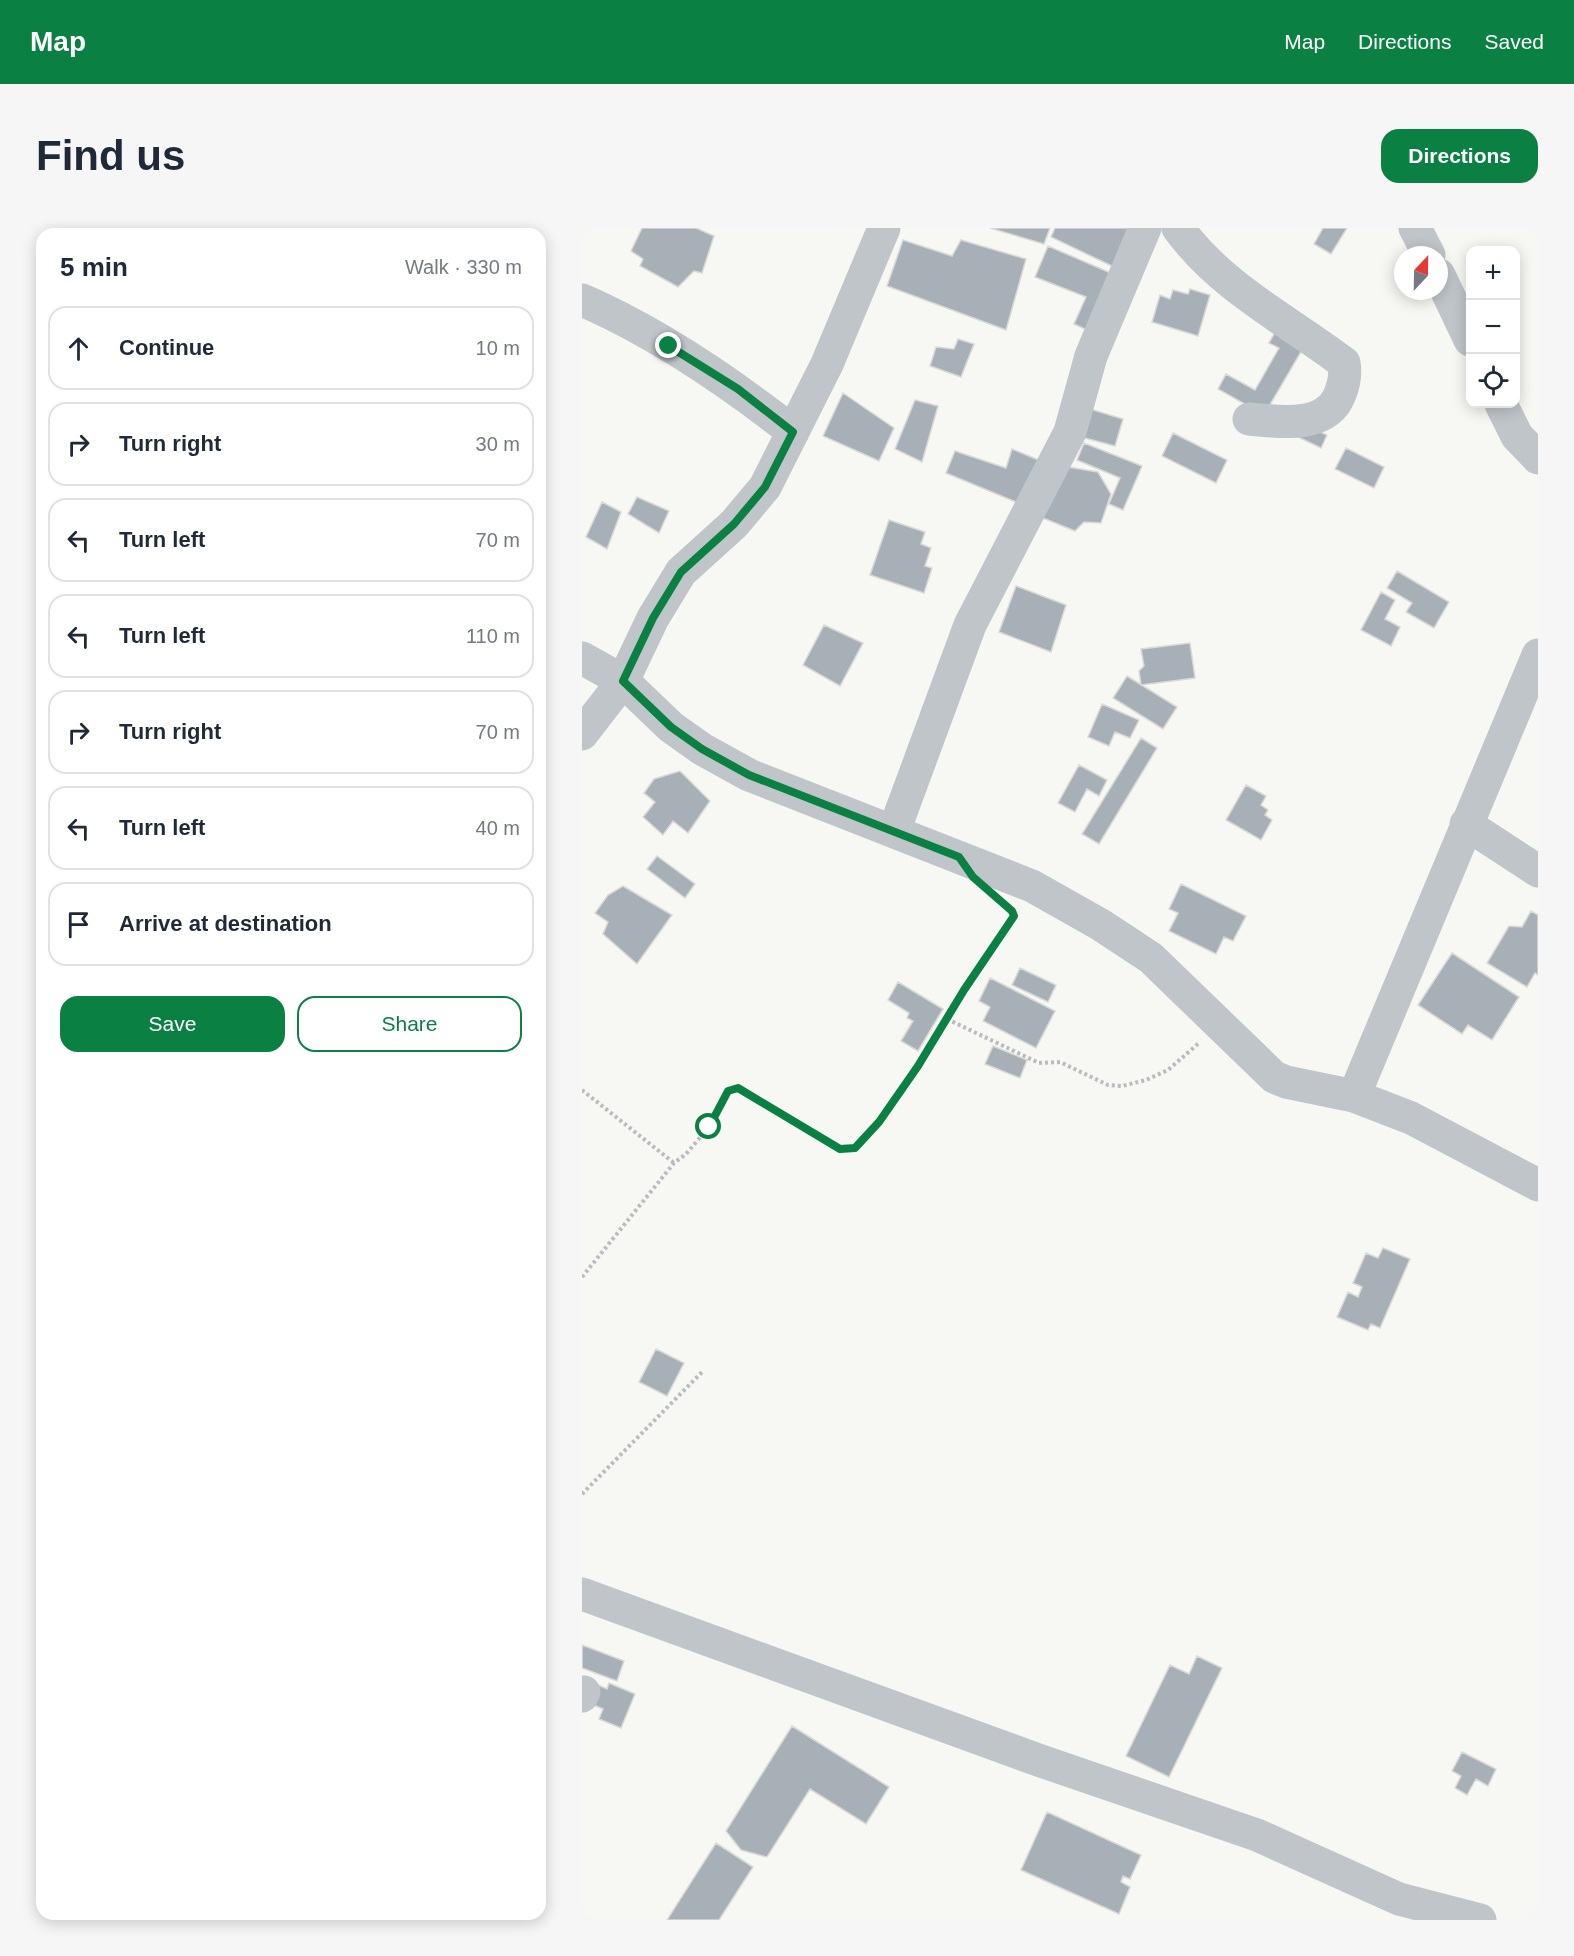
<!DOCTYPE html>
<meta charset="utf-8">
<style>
body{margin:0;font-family:Arial,sans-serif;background:#f6f6f7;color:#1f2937}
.controls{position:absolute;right:18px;top:18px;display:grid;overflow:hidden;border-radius:12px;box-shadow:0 3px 15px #0003}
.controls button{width:54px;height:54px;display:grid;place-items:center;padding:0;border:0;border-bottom:2px solid #e0e1e3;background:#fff;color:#1f2937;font:30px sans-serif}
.compass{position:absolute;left:812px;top:18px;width:54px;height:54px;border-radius:50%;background:#fff;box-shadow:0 3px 15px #0003;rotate:22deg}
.stop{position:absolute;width:18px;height:18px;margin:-14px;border:4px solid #0b8043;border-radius:50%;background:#fff}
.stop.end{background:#0b8043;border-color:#fff;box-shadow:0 2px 6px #0008}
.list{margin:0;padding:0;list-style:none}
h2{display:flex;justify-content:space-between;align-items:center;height:78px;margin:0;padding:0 24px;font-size:26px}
h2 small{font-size:20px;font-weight:400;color:#747a83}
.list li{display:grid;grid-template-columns:39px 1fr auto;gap:18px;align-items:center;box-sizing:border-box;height:84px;margin:0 12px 12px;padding:0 12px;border:2px solid #e0e1e3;border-radius:18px}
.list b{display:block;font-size:22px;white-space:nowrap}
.list em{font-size:20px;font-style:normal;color:#747a83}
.actions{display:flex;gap:12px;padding:18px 24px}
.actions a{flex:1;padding:14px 0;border:2px solid #0b8043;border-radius:18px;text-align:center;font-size:21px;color:#0b8043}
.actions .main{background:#0b8043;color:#fff}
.icon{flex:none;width:33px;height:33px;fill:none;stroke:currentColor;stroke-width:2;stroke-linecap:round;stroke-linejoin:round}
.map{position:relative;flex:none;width:956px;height:1692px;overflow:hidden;border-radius:18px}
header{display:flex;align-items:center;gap:36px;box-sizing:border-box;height:84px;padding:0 30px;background:#0b8043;color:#fff}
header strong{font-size:28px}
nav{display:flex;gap:33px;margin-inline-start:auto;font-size:21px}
.intro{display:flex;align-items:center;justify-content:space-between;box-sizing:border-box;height:144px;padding:0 36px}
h1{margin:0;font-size:42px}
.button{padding:15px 27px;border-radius:18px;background:#0b8043;color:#fff;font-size:21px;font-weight:700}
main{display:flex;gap:36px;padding:0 36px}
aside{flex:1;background:#fff;border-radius:18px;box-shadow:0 3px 15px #0003}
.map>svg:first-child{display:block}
</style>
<header>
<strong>Map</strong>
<nav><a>Map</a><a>Directions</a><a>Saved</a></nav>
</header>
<div class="intro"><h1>Find us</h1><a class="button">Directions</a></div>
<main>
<aside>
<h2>5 min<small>Walk · 330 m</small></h2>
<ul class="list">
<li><svg class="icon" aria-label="ahead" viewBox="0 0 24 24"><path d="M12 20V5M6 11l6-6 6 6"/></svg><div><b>Continue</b></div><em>10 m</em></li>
<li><svg class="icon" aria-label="right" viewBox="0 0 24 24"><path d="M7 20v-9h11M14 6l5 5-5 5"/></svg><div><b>Turn right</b></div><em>30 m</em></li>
<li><svg class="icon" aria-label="left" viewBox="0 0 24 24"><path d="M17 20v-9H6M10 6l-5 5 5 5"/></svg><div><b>Turn left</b></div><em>70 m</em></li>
<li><svg class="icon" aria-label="left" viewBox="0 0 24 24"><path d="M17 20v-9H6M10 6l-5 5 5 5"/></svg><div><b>Turn left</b></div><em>110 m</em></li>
<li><svg class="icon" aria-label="right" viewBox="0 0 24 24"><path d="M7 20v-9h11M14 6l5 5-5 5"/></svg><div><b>Turn right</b></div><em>70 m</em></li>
<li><svg class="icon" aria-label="left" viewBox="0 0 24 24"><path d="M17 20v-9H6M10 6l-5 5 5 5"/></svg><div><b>Turn left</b></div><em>40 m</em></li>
<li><svg class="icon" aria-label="arrive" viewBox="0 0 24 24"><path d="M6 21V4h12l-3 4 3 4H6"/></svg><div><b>Arrive at destination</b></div></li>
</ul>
<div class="actions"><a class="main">Save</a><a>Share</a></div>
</aside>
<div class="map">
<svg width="956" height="1692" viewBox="0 0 956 1692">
<rect width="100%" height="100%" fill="#f7f7f4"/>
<!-- building -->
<path fill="#a7b0b6" stroke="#d9d9d7" stroke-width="1.5" d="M60,0h54l18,8 -12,37 -8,-2 -16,16 -38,-21 3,-7 -12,-8z
M408,0h60l-6,16z
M473,0h79l-18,40 -65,-31z
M741,0h24l-16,26 -17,-10z
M321,12l49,16 9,-16 65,19 -20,71 -119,-44z
M466,18l72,31 -20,59 -26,-12 12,-27 -51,-20z
M608,61l20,6 -12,41 -46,-14 8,-27 10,4 3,-9 15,4z
M695,101l28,16 -41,70 -46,-26 8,-15 29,16 24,-42 -10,-5z
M376,111l16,5 -13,33 -31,-11 6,-19 18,2z
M261,165l51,35 -15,33 -56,-25z
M333,172l23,6 -16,56 -27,-13z
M508,181l33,10 -8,27 -34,-9z
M730,200l15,7 -6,13 -27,-13z
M591,205l54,27 -11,23 -54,-27z
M502,215l58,23 -19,44 -14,-6 11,-26 -43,-18z
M764,220l38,19 -10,21 -39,-19z
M430,221l29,12 -18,44 -77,-32 9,-22 51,17z
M480,238l36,6 13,22 -10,29 -17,-1 -9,9 -32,-13z
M55,269l32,14 -10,22 -31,-19z
M20,274l19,10 -14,37 -21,-12z
M307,292l36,12 -4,12 10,4 -6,18 7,2 -8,25 -54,-18z
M815,343l52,31 -15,26 -28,-16 6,-9 -25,-15z
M434,358l50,19 -15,47 -52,-20z
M799,364l14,8 -10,19 15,8 -9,19 -30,-16z
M242,397l39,18 -23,43 -37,-21z
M608,415l5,35 -54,7 -2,-14 5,-5 -3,-17z
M545,448l50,31 -14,22 -50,-31z
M520,476l37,16 -9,18 -15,-6 -6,14 -21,-9z
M559,510l16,10 -58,96 -17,-10z
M497,537l28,15 -8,16 -12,-7 -12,23 -17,-9z
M98,543l30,30 -22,32 -15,-12 -10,14 -20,-18 12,-15 -11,-9 10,-14z
M664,557l20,11 -5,9 7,5 -3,5 7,5 -11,20 -35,-20z
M75,628l38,28 -10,14 -38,-29z
M599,656l65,32 -13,25 -9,-4 -8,17 -47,-23 9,-18 -9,-4z
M41,658l49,29 -35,49 -34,-30 5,-12 -13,-9 13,-18z
M949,683l7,4v60l-3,-2 -8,14 -40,-24 22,-37 13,1z
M870,725l67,44 -27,43 -24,-15 -6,9 -44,-29z
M438,740l36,17 -8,17 -36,-17z
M408,750l65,33 -19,37 -53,-27 7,-14 -11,-6z
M316,754l45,27 -25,42 -17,-10 12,-20 -6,-3 2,-5 -21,-13z
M411,818l34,14 -7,18 -35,-14z
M801,1020l27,11 -30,69 -9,-4 -3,6 -31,-13 11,-25 10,5 4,-10 -9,-4 13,-30 12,5z
M74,1121l28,14 -17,33 -28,-14z
M0,1417l42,16 -7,20 -35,-13z
M615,1428l25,12 -53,109 -43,-21 44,-91 19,9z
M27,1455l26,11 -14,34 -22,-9 4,-10 -14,-6 7,-19 11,5z
M210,1498l97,61 -23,37 -56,-35 -43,68 -26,-7 -15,-19z
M880,1524l34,17 -8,17 -12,-7 -9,16 -12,-7 6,-12 -9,-5z
M465,1584l94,43 -11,24 -7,-3 -2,6 9,5 -11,27 -98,-44z
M134,1615l37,24 -34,53h-52z"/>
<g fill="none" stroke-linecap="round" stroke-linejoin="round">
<!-- path -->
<path stroke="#b8bcbf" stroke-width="4" stroke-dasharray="3 3" stroke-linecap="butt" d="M365,791l92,44 21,-1 48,23 14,1 24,-6 22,-10 31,-27
M0,862l92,73
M0,1049l92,-114 12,-9 23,-27 22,-38 7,-1 102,61 10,1 9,-5c58,-70 102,-151 154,-225l-2,-10
M0,1266l122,-124"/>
<!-- minor -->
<path stroke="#c0c5c9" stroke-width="33" d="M596,0c44,60 108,91 166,135 2,11 0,21 -4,31 -13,35 -61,28 -91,25
M833,0l14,27
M857,47l31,65
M0,72c76,33 146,81 211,132
M919,176l16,32 21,22
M0,430l41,23 48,46 31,22 47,26 283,111 69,39 50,33 123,119 12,5 68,14 57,22 127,67
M0,506l41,-53 30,-63 28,-46 53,-48 31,-37 62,-123 57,-136
M884,596l72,47
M312,603l76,-206 100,-193 21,-76 54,-128
M772,868l184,-441
M0,1366l459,167 216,74 142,64 81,21
M0,1468l2,-4"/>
</g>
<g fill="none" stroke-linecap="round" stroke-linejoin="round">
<!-- route -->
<path stroke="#0b8043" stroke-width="8" d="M87,118l69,43 55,43 -28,55 -31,37 -53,48 -28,46 -30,63 48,46 31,22 47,26 210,82 14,20 39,34 2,5 -50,74 -46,76 -39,56 -24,26 -15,1 -102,-61 -10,3 -19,36"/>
</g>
</svg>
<div class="controls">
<button>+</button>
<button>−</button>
<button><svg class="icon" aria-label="locate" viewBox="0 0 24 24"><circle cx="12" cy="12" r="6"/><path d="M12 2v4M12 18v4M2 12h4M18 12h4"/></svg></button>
</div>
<svg class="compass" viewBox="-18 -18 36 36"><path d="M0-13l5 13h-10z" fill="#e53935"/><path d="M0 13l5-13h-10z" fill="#747a83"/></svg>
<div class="stop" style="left:127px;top:899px"></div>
<div class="stop end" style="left:87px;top:118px"></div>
</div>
</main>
